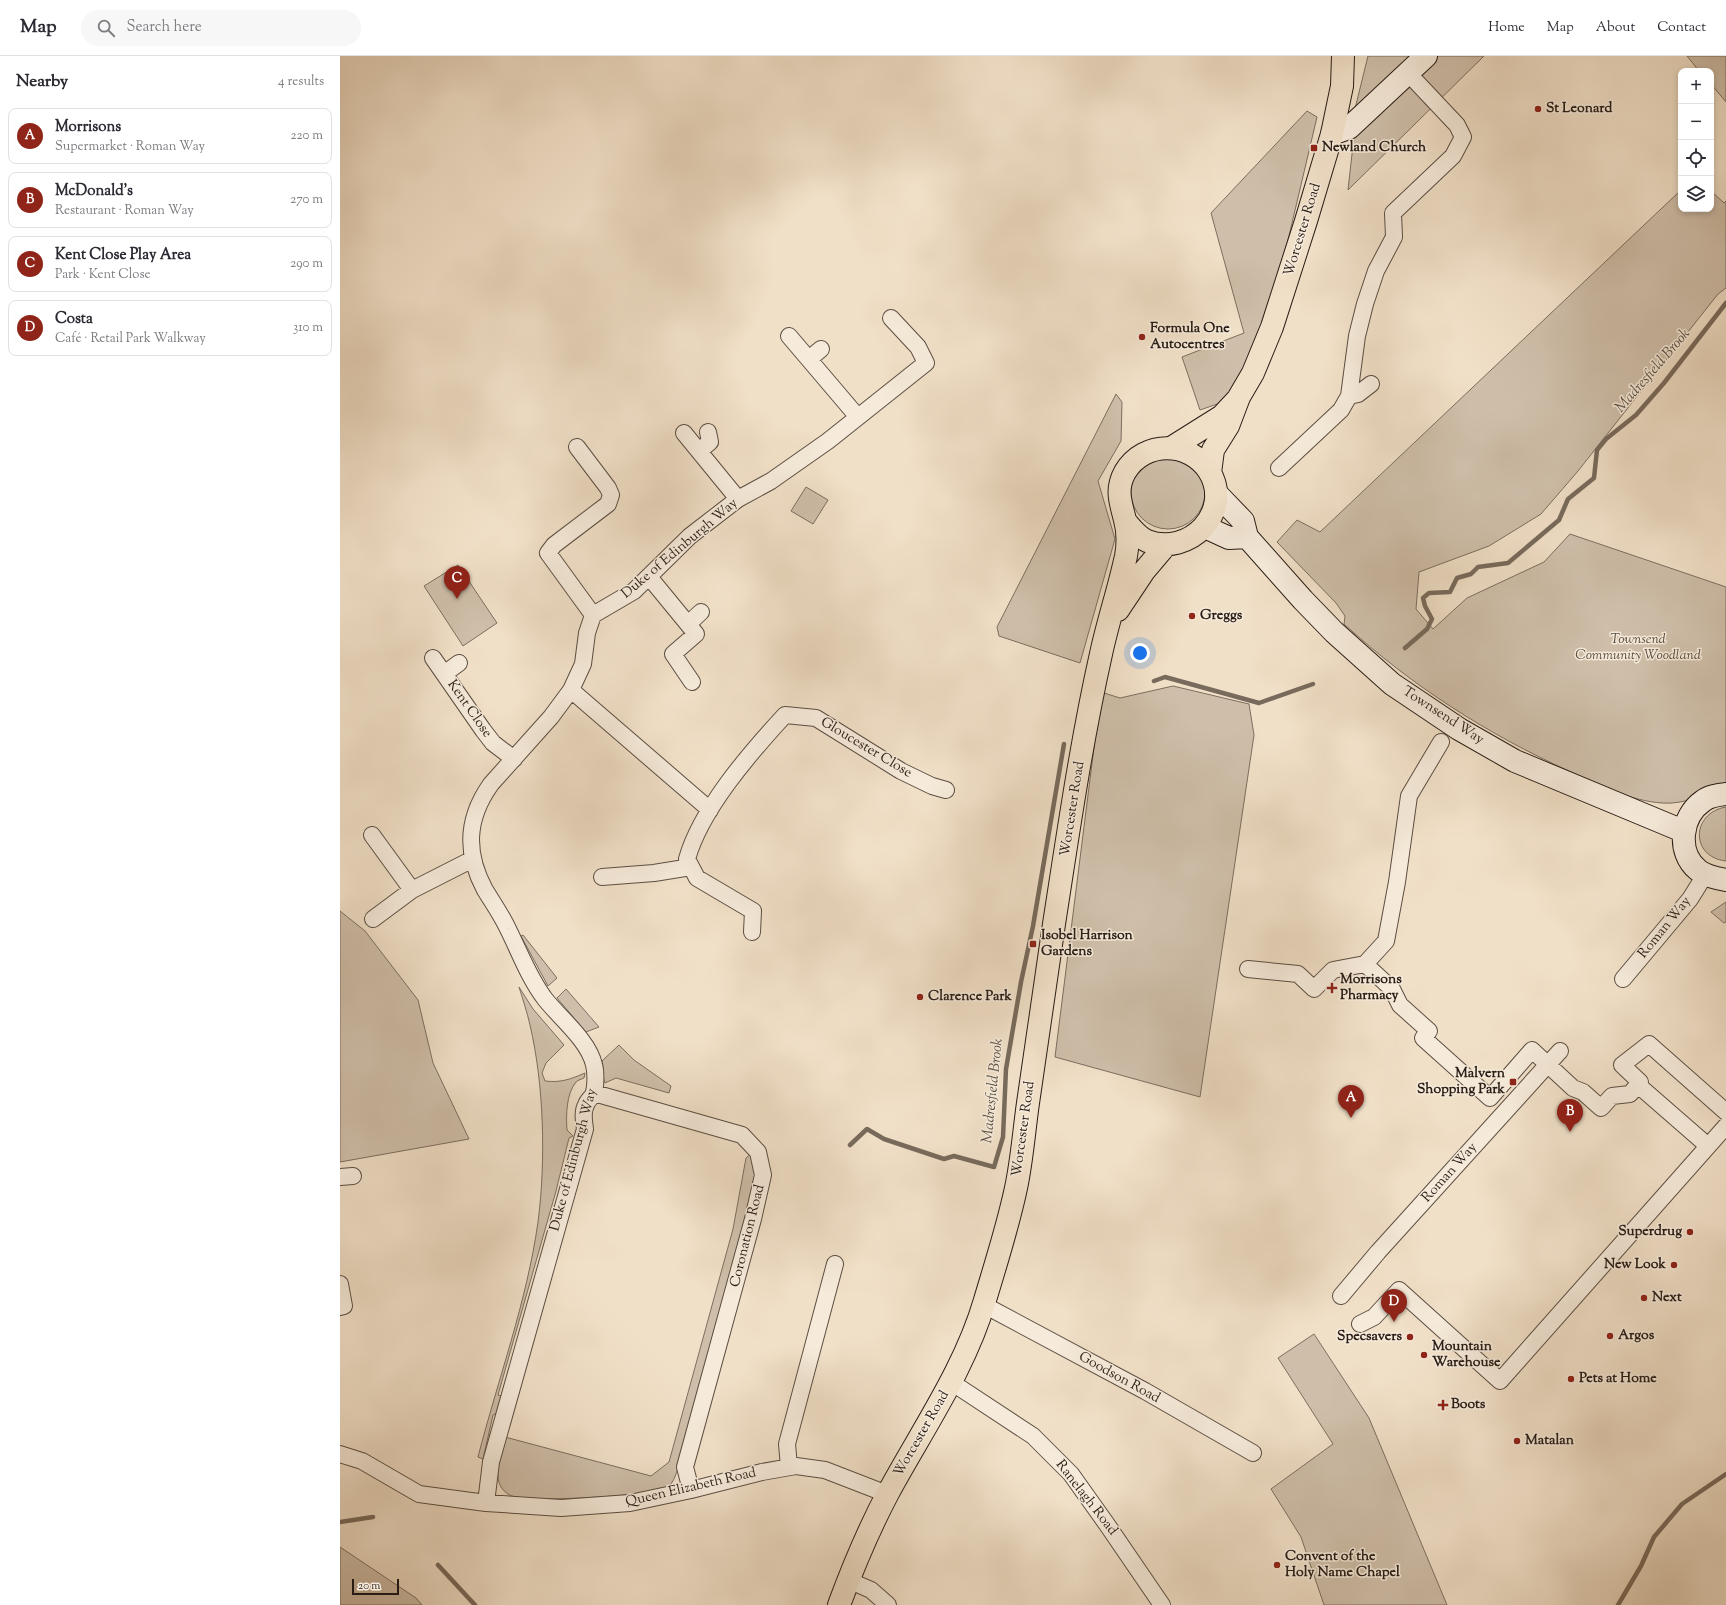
<!DOCTYPE html>
<meta charset="utf-8">
<style>
body{margin:0;font-family:"Sorts Mill Goudy",serif;background:#f7f7f7;color:#2b2b33}
.controls{position:absolute;right:12px;top:12px;display:grid;overflow:hidden;border-radius:8px;box-shadow:0 2px 6px #0003}
.controls button{width:36px;height:36px;display:grid;place-items:center;padding:0;border:0;border-bottom:1px solid #e1e1e2;background:#fff;color:#2b2b33;font:20px sans-serif}
.scale{position:absolute;left:12px;bottom:10px;width:47px;box-sizing:border-box;padding-left:4px;border:2px solid #291d16;border-top:0;font-size:11px;line-height:14px;white-space:nowrap;color:#291d16;-webkit-text-stroke:3px #f6ebdb;paint-order:stroke}
.you{position:absolute;left:800px;top:597px;width:14px;height:14px;margin:-10px;border:3px solid #fff;border-radius:50%;background:#1a73e8;box-shadow:0 0 0 6px #1a73e833}
.badge{display:grid;place-items:center;width:26px;height:26px;border-radius:50%;background:#8f2418;color:#fff;font-size:13px;font-weight:700}
.pin{position:absolute;translate:-50% -33px;filter:drop-shadow(0 1px 2px #0008)}
.pin::after{content:'';position:absolute;top:21px;width:14px;height:12px;background:inherit;clip-path:polygon(0 0,100% 0,50% 100%)}
.list{margin:0;padding:0;list-style:none}
h2{display:flex;justify-content:space-between;align-items:center;height:52px;margin:0;padding:0 16px;font-size:17px}
h2 small{font-size:13px;font-weight:400;color:#7c7c81}
.list li{display:grid;grid-template-columns:26px 1fr auto;gap:12px;align-items:center;box-sizing:border-box;height:56px;margin:0 8px 8px;padding:0 8px;border:1px solid #e1e1e2;border-radius:8px}
.list b{display:block;font-size:15px;white-space:nowrap}
.list p{margin:0;font-size:13px;white-space:nowrap;color:#7c7c81}
.list em{font-size:13px;font-style:normal;color:#7c7c81}
.icon{flex:none;width:22px;height:22px;fill:none;stroke:currentColor;stroke-width:2;stroke-linecap:round;stroke-linejoin:round}
.map{position:relative;flex:none;width:1386px;height:1549px;overflow:hidden}
header{display:flex;align-items:center;gap:24px;box-sizing:border-box;height:56px;padding:0 20px;background:#fff;border-bottom:1px solid #e1e1e2}
header strong{font-size:19px}
nav{display:flex;gap:22px;margin-inline-start:auto;font-size:14px}
.search{width:280px;height:36px;background:#f7f7f7;display:flex;align-items:center;gap:10px;box-sizing:border-box;padding:0 14px;border-radius:22px;color:#7c7c81;font-size:15px}
main{display:flex}
aside{flex:1;background:#fff}
.map>svg:first-child{display:block}
</style>
<header>
<strong>Map</strong>
<div class="search"><svg class="icon" aria-label="search" viewBox="0 0 24 24"><circle cx="10" cy="10" r="6"/><path d="M15 15l6 6"/></svg>Search here</div>
<nav><a>Home</a><a>Map</a><a>About</a><a>Contact</a></nav>
</header>
<main>
<aside>
<h2>Nearby<small>4 results</small></h2>
<ul class="list">
<li><span class="badge">A</span><div><b>Morrisons</b><p>Supermarket · Roman Way</p></div><em>220 m</em></li>
<li><span class="badge">B</span><div><b>McDonald's</b><p>Restaurant · Roman Way</p></div><em>270 m</em></li>
<li><span class="badge">C</span><div><b>Kent Close Play Area</b><p>Park · Kent Close</p></div><em>290 m</em></li>
<li><span class="badge">D</span><div><b>Costa</b><p>Café · Retail Park Walkway</p></div><em>310 m</em></li>
</ul>
</aside>
<div class="map">
<svg width="1386" height="1549" viewBox="0 0 1386 1549">
<rect width="100%" height="100%" fill="#f1e0c8"/>
<filter id="stains"><feTurbulence type="fractalNoise" baseFrequency=".005" numOctaves="4"/><feColorMatrix values="0 0 0 0 .2 0 0 0 0 .09 0 0 0 0 .02 0 0 0 .5 -.17"/></filter>
<radialGradient id="worn" r=".72"><stop offset=".6" stop-color="#630" stop-opacity="0"/><stop offset="1" stop-color="#630" stop-opacity=".3"/></radialGradient>
<!-- green -->
<path fill="#cfbfaa" stroke="#7c6e60" d="M1028,0h116l-136,134 5,-45 -1,-24z
M1347,0h39v46l-15,-18v-13h-12z
M967,55l10,6 -29,123 -29,97 -23,48 -10,16 -26,9 -18,-53 62,-24 -33,-120z
M1341,134v19h30v-18l13,12 2,-2v87l-8,6 -140,177 -37,43 -52,32 -70,26 -3,37 17,20 34,-31 77,-36 26,-28 156,53v201c-20,6 -43,17 -64,15 -31,-2 -63,-18 -91,-31 -84,-38 -159,-86 -227,-148l1,-8 -9,-13 -59,-61 20,-22 23,12z
M776,338l6,8 -1,39 -23,40 17,58 -35,124 -81,-27 -2,-9z
M791 436a37 37 0 1 1 74 0a37 37 0 1 1-74 0Z
M466,431l22,13 -15,24 -22,-13z
M118,509l39,58 -34,23 -39,-60z
M833,630l76,18 5,31 -54,362 -145,-40 46,-365 19,6z
M1386,751v54c-36,-4 -35,-48 0,-54z
M1386,846v20l-2,1 -13,-11z
M0,855l25,20 53,69 15,63 36,76 -129,23z
M183,879l34,43 -9,8 -27,-50z
M179,931l14,22 31,36 -18,18 -4,10 3,8c16,2 26,-2 40,-8l-1,5c-2,1 -6,2 -8,4 -10,12 -10,34 -9,48l6,6 -4,2 -13,53 -58,204 7,2 -4,14 -8,4 -10,44 -5,-2c20,-78 49,-156 60,-235 8,-62 6,-137 -8,-197 -3,-13 -7,-25 -11,-38z
M226,933l33,38 -13,5 -29,-34z
M279,989l15,15 37,26 -2,7 -53,-15 -11,5c-3,-7 -1,-14 -3,-22z
M412,1097l6,24 -78,284c-3,9 -5,22 -14,27 -14,8 -133,14 -150,9 -6,-1 -11,-4 -15,-10 -8,-13 1,-35 4,-50l146,39 18,-14 64,-233 13,-71z
M974,1278l55,84 78,187h-123l-23,-68 -30,-48 62,-45 -55,-86z
M0,1491l76,51 6,7h-82z"/>
<g fill="none" stroke-linecap="round" stroke-linejoin="round">
<!-- stream -->
<path stroke="#786a5c" stroke-width="4.5" d="M1065,592l22,-19 5,-10 -7,-13 -2,-8 6,-5 21,-1 7,-14 14,-4 7,-7 30,-4 51,-43 9,-21 26,-21 3,-28 9,-11 30,-24 28,-32 62,-80
M814,625l11,-4 94,26 54,-19
M510,1089l17,-16 17,10 60,20 10,-3 40,11 9,-30 3,-68 15,-87 12,-56 31,-182
M0,1466l33,-5
M98,1509l37,40
M1278,1549l23,-39 13,-29 28,-33 44,-30"/>
<defs>
<path id="street" d="M449,280l68,80
M469,303l12,-10
M1009,340l9,-2 13,-10
M344,377l54,66
M237,391l31,41 3,7 -3,9 -54,41 -6,8 45,62
M359,395l11,-9 -2,-10
M939,412l62,-58 8,-14 8,-60 8,-32 11,-33 18,-34 -1,-24 60,-57 10,-19 -6,-12 -49,-52
M310,522l46,56 -23,20 19,28
M348,568l13,-12
M93,602l50,72 10,13 21,16
M104,618l15,-11
M231,634l139,120
M32,779l40,55
M262,821l52,-4 37,-6
M33,863l39,-29 61,-31
M412,876l1,-21 -56,-33 -10,-19c14,-50 63,-106 98,-144l31,3 85,53 31,15 14,4
M1025,908l27,25 8,16 29,26 -6,7 67,60 42,-48 41,38 10,4 18,16 11,-12 18,-2 10,-12 -18,-17 27,-21 77,68
M908,913l50,5 16,15 19,-19 32,-6 21,-23 11,-59 12,-86 32,-54
M1283,923l67,-80 15,-24
M1298,1029l70,61
M254,1037l148,42 16,17 5,23 -10,44 -68,248 6,23
M0,1121l13,-1
M0,1228l4,22 -4,1
M1001,1240l37,-44 182,-201
M644,1249l161,86 108,62
M1020,1268l14,-7 25,-27 101,91 226,-255
M611,1326l82,54 38,38 37,52 54,79
M0,1398l22,7 57,33 67,9 75,5 69,-5 61,-13 71,-18 34,-6 29,4 62,24
M449,1411l-2,-23 48,-180
M146,1447l5,-41 94,-333c-1,-8 -3,-17 1,-24 1,-4 5,-7 7,-10 3,-7 3,-23 1,-30 -5,-24 -34,-47 -49,-66 -16,-21 -25,-46 -37,-70 -6,-13 -15,-26 -23,-39 -20,-37 -19,-71 6,-106l60,-67 20,-27 12,-26 4,-31 6,-18 41,-24 56,-55 48,-37 33,-18 57,-40 98,-78 -8,-16 -27,-29
M508,1524l23,10 17,15"/>
<path id="secondary" d="M992,78l17,-6 77,-72
M876,437l27,28 4,16 56,63 31,32 58,52 67,45 56,32 168,70
M865,471l24,11 18,-1
M1386,738c-8,1 -17,2 -23,7 -22,15 -27,51 -5,69 7,6 18,8 28,10"/>
<path id="highway" d="M831,392l51,-32 14,-15
M870,417l3,-23 15,-24 11,-29 14,-24 19,-46 34,-106 26,-87 10,-48 1,-30
M778,554l26,-39 22,-26
M499,1549c14,-38 30,-76 49,-112 34,-63 77,-124 97,-193 11,-37 23,-74 31,-112 6,-28 8,-57 12,-85 9,-60 17,-119 26,-179 14,-90 27,-181 47,-270 7,-33 18,-65 25,-98 2,-11 2,-25 -1,-36 -4,-17 -10,-30 0,-48 19,-32 65,-31 84,-1 25,41 -20,86 -62,70 -9,-4 -15,-12 -21,-19"/>
</defs>
<!-- street casing -->
<use href="#street" stroke="#5b4e42" stroke-width="18"/>
<!-- secondary casing -->
<use href="#secondary" stroke="#291d16" stroke-width="24"/>
<!-- highway casing -->
<use href="#highway" stroke="#291d16" stroke-width="24"/>
<!-- street -->
<use href="#street" stroke="#f6ebdb" stroke-width="16"/>
<!-- secondary -->
<use href="#secondary" stroke="#f6ebdb" stroke-width="22"/>
<!-- highway -->
<use href="#highway" stroke="#f1e0c8" stroke-width="22"/>
</g>
<!-- markers -->
<g fill="#8f2418" stroke="#f6ebdb" stroke-width="1.5">
<circle cx="1198" cy="53" r="4"/>
<rect x="970" y="88" width="8" height="8" rx="2"/>
<circle cx="802" cy="281" r="4"/>
<circle cx="852" cy="560" r="4"/>
<rect x="689" y="884" width="8" height="8" rx="2"/>
<path d="M990 926h4v4h4v4h-4v4h-4v-4h-4v-4h4z"/>
<circle cx="580" cy="941" r="4"/>
<rect x="1169" y="1022" width="8" height="8" rx="2"/>
<circle cx="1350" cy="1176" r="4"/>
<circle cx="1334" cy="1209" r="4"/>
<circle cx="1304" cy="1242" r="4"/>
<circle cx="1270" cy="1280" r="4"/>
<circle cx="1070" cy="1281" r="4"/>
<circle cx="1084" cy="1299" r="4"/>
<circle cx="1231" cy="1323" r="4"/>
<path d="M1101 1343h4v4h4v4h-4v4h-4v-4h-4v-4h4z"/>
<circle cx="1177" cy="1385" r="4"/>
<circle cx="937" cy="1509" r="4"/>
</g>
<g text-anchor="middle" dominant-baseline="central" stroke-width="3" stroke-linejoin="round" paint-order="stroke">
<!-- poi labels -->
<g font-size="14" font-weight="bold" fill="#291d16" stroke="#f6ebdb" text-anchor="start">
<text x="1206" y="53">St Leonard</text>
<text x="982" y="92">Newland Church</text>
<text x="810" y="273">Formula One<tspan x="810" dy="16">Autocentres</tspan></text>
<text x="860" y="560">Greggs</text>
<text x="701" y="880">Isobel Harrison<tspan x="701" dy="16">Gardens</tspan></text>
<text x="1000" y="924">Morrisons<tspan x="1000" dy="16">Pharmacy</tspan></text>
<text x="588" y="941">Clarence Park</text>
<text x="1165" y="1018" text-anchor="end">Malvern<tspan x="1165" dy="16">Shopping Park</tspan></text>
<text x="1342" y="1176" text-anchor="end">Superdrug</text>
<text x="1326" y="1209" text-anchor="end">New Look</text>
<text x="1312" y="1242">Next</text>
<text x="1278" y="1280">Argos</text>
<text x="1062" y="1281" text-anchor="end">Specsavers</text>
<text x="1092" y="1291">Mountain<tspan x="1092" dy="16">Warehouse</tspan></text>
<text x="1239" y="1323">Pets at Home</text>
<text x="1111" y="1349">Boots</text>
<text x="1185" y="1385">Matalan</text>
<text x="945" y="1501">Convent of the<tspan x="945" dy="16">Holy Name Chapel</tspan></text>
</g>
<!-- street labels -->
<g font-size="14" fill="#291d16" stroke="#f6ebdb">
<text transform="translate(963 174) rotate(-73)">Worcester Road</text>
<text transform="translate(340 493) rotate(-40)">Duke of Edinburgh Way</text>
<text transform="translate(129 653) rotate(55)">Kent Close</text>
<text transform="translate(1103 660) rotate(33)">Townsend Way</text>
<text transform="translate(526 692) rotate(31)">Gloucester Close</text>
<text transform="translate(733 753) rotate(-81)">Worcester Road</text>
<text transform="translate(1325 872) rotate(-51)">Roman Way</text>
<text transform="translate(684 1073) rotate(-82)">Worcester Road</text>
<text transform="translate(234 1104) rotate(-75)">Duke of Edinburgh Way</text>
<text transform="translate(1110 1117) rotate(-48)">Roman Way</text>
<text transform="translate(408 1180) rotate(-76)">Coronation Road</text>
<text transform="translate(779 1322) rotate(29)">Goodson Road</text>
<text transform="translate(582 1378) rotate(-60)">Worcester Road</text>
<text transform="translate(351 1432) rotate(-13)">Queen Elizabeth Road</text>
<text transform="translate(746 1442) rotate(52)">Ranelagh Road</text>
</g>
<!-- park labels -->
<g font-size="14" font-style="italic" fill="#5b4e42" stroke="#f6ebdb">
<text x="1298" y="584">Townsend<tspan x="1298" dy="16">Community Woodland</tspan></text>
</g>
<!-- water labels -->
<g font-size="15" font-style="italic" fill="#5e5145" stroke="#f6ebdb">
<text transform="translate(1313 315) rotate(-49)">Madresfield Brook</text>
<text transform="translate(653 1035) rotate(-84)">Madresfield Brook</text>
</g>
</g>
<rect width="100%" height="100%" filter="url(#stains)"/>
<rect width="100%" height="100%" fill="url(#worn)"/>
</svg>
<div class="controls">
<button>+</button>
<button>−</button>
<button><svg class="icon" aria-label="locate" viewBox="0 0 24 24"><circle cx="12" cy="12" r="6"/><path d="M12 2v4M12 18v4M2 12h4M18 12h4"/></svg></button>
<button><svg class="icon" aria-label="layers" viewBox="0 0 24 24"><path d="M12 4l9 5-9 5-9-5zM3 14l9 5 9-5"/></svg></button>
</div>
<div class="scale">20 m</div>
<div class="you"></div>
<div class="pin badge" style="left:1011px;top:1062px">A</div>
<div class="pin badge" style="left:1230px;top:1076px">B</div>
<div class="pin badge" style="left:117px;top:543px">C</div>
<div class="pin badge" style="left:1054px;top:1266px">D</div>
</div>
</main>
